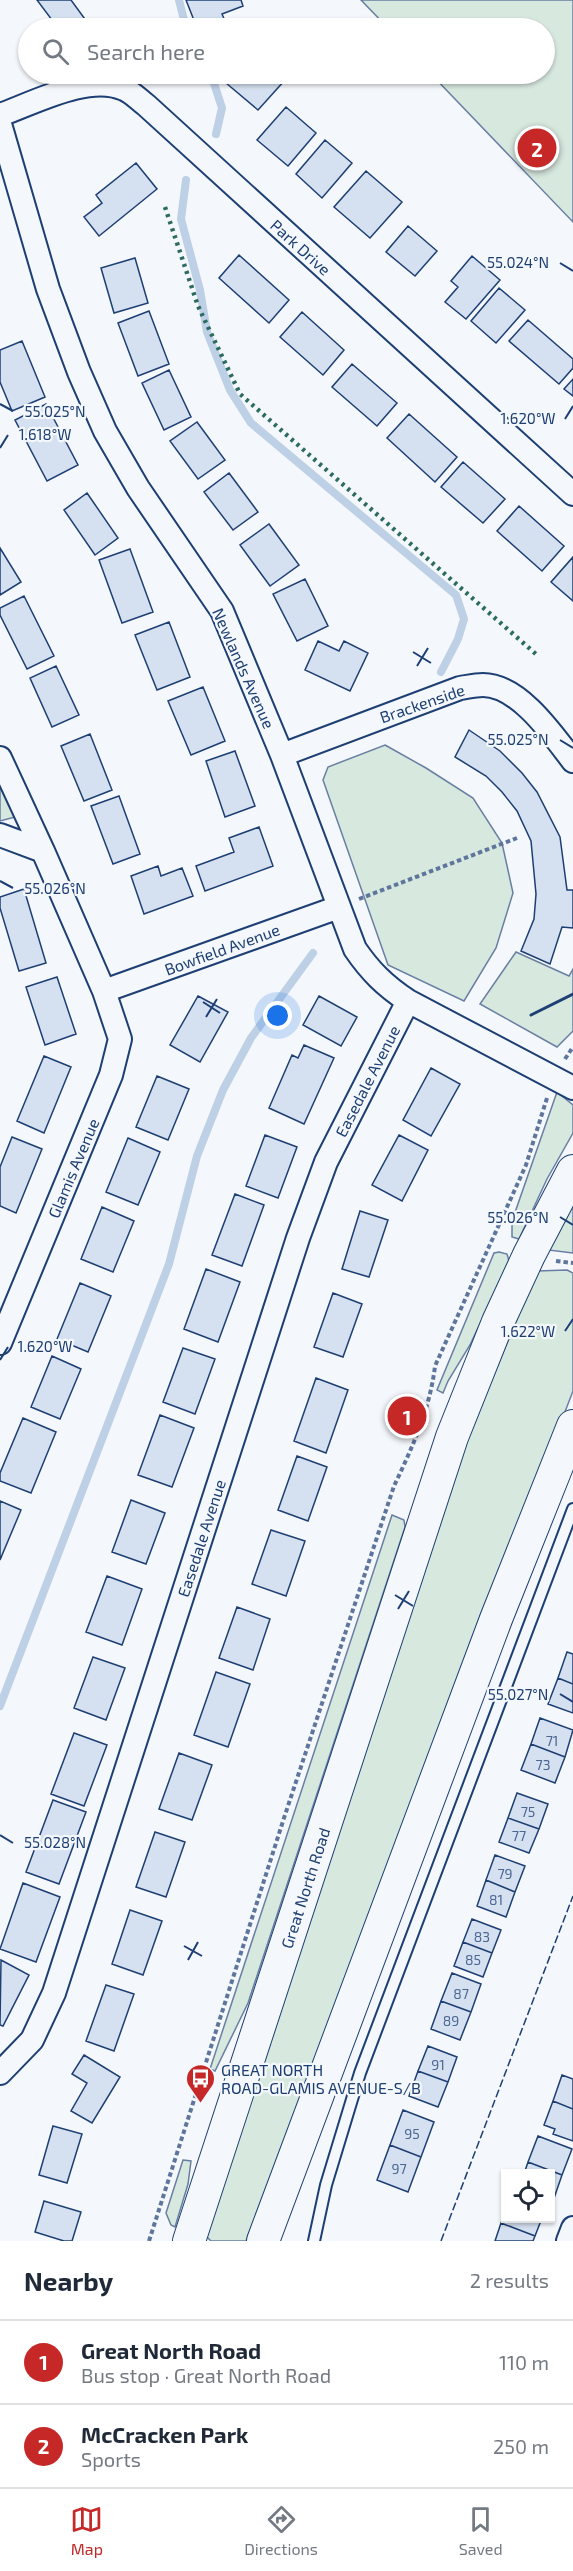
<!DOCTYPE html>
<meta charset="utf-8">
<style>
body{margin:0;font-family:"Exo 2",sans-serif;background:#f6f6f7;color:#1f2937}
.controls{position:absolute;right:18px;bottom:18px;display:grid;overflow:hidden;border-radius:0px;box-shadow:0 2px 4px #0004}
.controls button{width:54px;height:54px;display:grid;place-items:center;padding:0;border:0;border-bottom:2px solid #e0e1e3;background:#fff;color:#1f2937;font:30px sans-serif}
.you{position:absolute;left:278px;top:1016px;width:21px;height:21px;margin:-15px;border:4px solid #fff;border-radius:50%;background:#1a73e8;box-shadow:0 0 0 9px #1a73e833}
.badge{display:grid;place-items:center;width:39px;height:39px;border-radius:50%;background:#c62828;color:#fff;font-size:20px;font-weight:700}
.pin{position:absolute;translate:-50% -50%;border:3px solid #fff;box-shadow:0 2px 6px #0006}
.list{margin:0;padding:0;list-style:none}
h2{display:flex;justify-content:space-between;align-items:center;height:78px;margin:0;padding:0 24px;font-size:26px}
h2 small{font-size:20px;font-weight:400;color:#747a83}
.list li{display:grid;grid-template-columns:39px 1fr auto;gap:18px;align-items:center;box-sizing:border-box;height:84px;padding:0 24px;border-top:2px solid #e0e1e3}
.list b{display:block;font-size:22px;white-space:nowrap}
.list p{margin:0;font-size:20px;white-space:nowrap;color:#747a83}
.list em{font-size:20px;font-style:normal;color:#747a83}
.icon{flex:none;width:33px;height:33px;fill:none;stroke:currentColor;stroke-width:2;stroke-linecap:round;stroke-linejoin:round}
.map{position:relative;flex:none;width:573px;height:2241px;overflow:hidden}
.search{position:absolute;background:#fff;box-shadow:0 2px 4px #0004;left:18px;right:18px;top:18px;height:66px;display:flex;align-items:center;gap:15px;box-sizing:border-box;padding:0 21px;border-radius:33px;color:#747a83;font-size:22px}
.sheet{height:246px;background:#fff}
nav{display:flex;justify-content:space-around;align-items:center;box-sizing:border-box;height:84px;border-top:2px solid #e0e1e3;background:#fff;font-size:16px;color:#747a83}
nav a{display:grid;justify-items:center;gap:3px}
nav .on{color:#c62828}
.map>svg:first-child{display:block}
</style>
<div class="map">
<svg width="573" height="2241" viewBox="0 0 573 2241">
<rect width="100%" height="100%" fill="#f4f7fb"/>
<!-- green -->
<path fill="#d7e8df" stroke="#687fa3" stroke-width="1.5" d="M361,0h212v222l-142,-148h113v-46h-156z
M385,745l41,23 47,30 29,45 11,50 -17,55 -32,53 -76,-36 -65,-185 5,-13z
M0,784l15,33 -15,4z
M516,952l53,24 4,-7v62l-16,16 -77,-43z
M557,1092l16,13v28l-26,46 -28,60 -7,-2v-16z
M573,1198v55l-25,-3z
M499,1252l8,2 2,7 -39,84 -22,36 -5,12 -6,-3 57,-137z
M567,1270l6,3v118l-327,850h-35l-8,-8 244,-746 90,-216z
M392,1515l12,5 1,7 -157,476 -33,68 -5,-2z
M183,2160l8,1 -3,23 -13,43 -4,-2 -5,-12z"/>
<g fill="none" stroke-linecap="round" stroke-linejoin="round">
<!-- stream -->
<path stroke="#bed0e5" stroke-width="8" d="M179,0l7,28
M211,74l11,34 -6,26
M186,180l-5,39 19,71 7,42 23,58 21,33 205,172 8,24 -6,20 -17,33
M0,1706l169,-442 28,-108 26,-66 28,-52 62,-85"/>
</g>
<!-- building -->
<path fill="#d5e0f0" stroke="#1d3f73" stroke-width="1.5" d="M37,0h34l19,26 -4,2h-28z
M186,0h55l2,6 -21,8 6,14h-31z
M234,74h44l7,6 -27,30 -32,-27z
M286,107l30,26 -28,33 -31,-26z
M325,140l27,23 -30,35 -26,-24z
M136,163l21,26 -58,47 -15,-19 18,-14 -6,-8z
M366,171l36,31 -32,36 -36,-31z
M408,226l29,25 -22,25 -29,-24z
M239,255l50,45 -20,23 -50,-45z
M472,256l28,24 -34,39 -21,-17 13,-15 -7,-6z
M135,258l13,45 -34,10 -13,-45z
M499,288l26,22 -29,33 -25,-22z
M149,311l20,53 -31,12 -20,-53z
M302,312l42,38 -21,25 -43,-38z
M528,320l45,39v9l-14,16 -50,-43z
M22,341l23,56 -33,14 -12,-29v-32z
M352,364l45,39 -20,23 -45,-39z
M169,370l22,47 -27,13 -22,-47z
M573,379v17l-9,-7z
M46,404l32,61 -31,16 -32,-61z
M409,414l48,43 -22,25 -48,-44z
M197,422l28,38 -27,19 -28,-38z
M463,462l42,37 -22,24 -42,-36z
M229,473l29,39 -25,18 -29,-38z
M87,493l31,45 -23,17 -31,-45z
M519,506l45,40 -22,25 -45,-40z
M269,524l30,41 -29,21 -30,-41z
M0,548l21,34 -21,13z
M130,549l23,63 -31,11 -23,-63z
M573,557v44l-22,-19z
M305,579l23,47 -31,15 -24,-47z
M24,596l30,60 -27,13 -27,-54v-7z
M169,622l21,55 -33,13 -22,-55z
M318,641l21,10 5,-10 24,12 -18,38 -45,-21z
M56,666l23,49 -27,12 -22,-49z
M203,687l22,54 -34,14 -23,-54z
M469,730l31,21 22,22 15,19 23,45 7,53h6v38l-11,-1 -12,37 -29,-13 13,-32 2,-25 -5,-53 -14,-30 -15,-19 -16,-16 -31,-19z
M90,734l22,56 -28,11 -23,-55z
M235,751l20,55 -30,11 -19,-56z
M119,796l21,58 -27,10 -22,-58z
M259,827l14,39 -68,25 -9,-25 38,-14 -5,-14z
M158,866l3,10 21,-8 11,28 -49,18 -13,-38z
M24,889l22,74 -27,8 -19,-63v-11z
M57,977l19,57 -31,11 -19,-58z
M198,996l30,16 -28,50 -30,-17z
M319,996l38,21 -16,29 -38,-21z
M304,1045l30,13 -30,66 -35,-16 23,-53 6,3z
M44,1056l27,11 -27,66 -27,-12z
M431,1068l29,16 -29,52 -28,-16z
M157,1076l32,13 -21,51 -32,-13z
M265,1135l32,12 -19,51 -32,-12z
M399,1135l29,15 -26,51 -30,-16z
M12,1137l30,12 -26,64 -16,-7v-39z
M128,1138l32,14 -22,53 -32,-13z
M235,1194l29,11 -22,61 -30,-11z
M102,1207l32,14 -21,51 -32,-13z
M360,1211l28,9 -19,57 -27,-8z
M206,1269l34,13 -22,60 -34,-13z
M80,1283l31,13 -23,56 -31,-13z
M333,1293l29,11 -19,53 -29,-10z
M183,1348l32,11 -20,55 -32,-12z
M52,1356l29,13 -21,50 -29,-12z
M316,1378l32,12 -22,63 -32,-12z
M160,1415l34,13 -22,59 -34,-12z
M23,1418l33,14 -25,61 -31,-12v-8z
M297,1456l30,11 -19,54 -30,-11z
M131,1500l34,13 -19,51 -34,-12z
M0,1501l21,9 -21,50z
M271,1530l34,11 -19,55 -34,-12z
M107,1576l35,13 -20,56 -36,-13z
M237,1607l33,12 -17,51 -34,-12z
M567,1652l6,2v30l-15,-6z
M93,1657l32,11 -19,52 -32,-12z
M216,1672l34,12 -22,63 -34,-12z
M558,1678l15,6v29l-25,-9z
M540,1718l33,12 -8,27 -34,-13z
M74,1733l33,12 -23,61 -33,-12z
M531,1744l34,13 -10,26 -34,-13z
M179,1753l33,12 -20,55 -33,-11z
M517,1793l31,11 -9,25 -31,-11z
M53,1800l33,12 -27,72 -33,-12z
M508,1818l31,11 -10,24 -30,-11z
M155,1832l30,10 -19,55 -30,-10z
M495,1855l30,11 -10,26 -29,-12z
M486,1880l29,12 -9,25 -29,-11z
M23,1883l37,14 -24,65 -36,-13z
M130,1910l32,11 -19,54 -31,-11z
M472,1919l29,11 -9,23 -29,-11z
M463,1942l29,11 -9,24 -29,-11z
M1,1960l28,15 -26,51 -3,-1z
M452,1973l29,11 -10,28 -30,-11z
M106,1985l28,9 -20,57 -28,-10z
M441,2001l30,11 -11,28 -29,-11z
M428,2046l29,11 -9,25 -30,-11z
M84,2055l36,22 -28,46 -21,-12 16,-28 -15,-9z
M418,2071l30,11 -10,25 -29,-11z
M562,2075l11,4v30l-20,-8z
M553,2101l20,8v32l-20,-7 2,-5 -11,-4z
M403,2110l31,12 -13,35 -31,-12z
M53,2126l29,8 -15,49 -28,-8z
M538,2136l34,13 -10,26 -34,-13z
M390,2145l31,12 -13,35 -31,-12z
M528,2162l34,13 -9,26 -3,-1v-26h-26z
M44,2201l37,11 -9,29h-8l-29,-9z
M506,2212v6h36l-7,18 -34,-13z
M501,2223l34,13 -2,5h-38z"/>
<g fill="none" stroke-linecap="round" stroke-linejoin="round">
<defs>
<path id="lane" d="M314,2241l12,-56 34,-112 213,-564"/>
<path id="street" d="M0,115c34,-12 89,-42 124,-26 8,3 15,11 22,16l427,389
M0,124l48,165 31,83 26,59 33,57 84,123 60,144 73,194c15,22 30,37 53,52l165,87
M282,755l178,-67c7,-1 15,-3 23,-3 36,0 70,50 90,76
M0,758l43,93 61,140 16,48 -9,36 -111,268
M0,835l43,16
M104,991l235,-84
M0,2073l32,-33 22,-47 244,-755 28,-76 82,-161
M568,2241l5,-13"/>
<path id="secondary" d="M189,2241l263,-804 46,-115 31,-67 44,-84
M263,2241l233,-622 77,-193"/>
</defs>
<!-- lane casing -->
<use href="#lane" stroke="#1d3f73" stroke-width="14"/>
<!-- street casing -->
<use href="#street" stroke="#1d3f73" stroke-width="26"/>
<!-- secondary casing -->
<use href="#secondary" stroke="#1d3f73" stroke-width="34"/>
<!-- path -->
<path stroke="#5e769c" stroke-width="4" stroke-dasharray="4.5 3" stroke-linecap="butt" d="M359,899l158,-61
M565,1059l8,-12
M556,1261l17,2
M149,2241l135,-423 110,-332c18,-38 36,-77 41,-120l91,-201 21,-67"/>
<!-- lane -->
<use href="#lane" stroke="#f4f7fb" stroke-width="10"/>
<!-- street -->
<use href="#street" stroke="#f4f7fb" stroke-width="22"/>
<!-- secondary -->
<use href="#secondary" stroke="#f4f7fb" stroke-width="32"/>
<!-- hedge -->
<path stroke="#2c6c60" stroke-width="4.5" stroke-dasharray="3 4.5" stroke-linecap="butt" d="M165,207l33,99 42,88 297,261"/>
<!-- fence -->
<path stroke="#1d3f73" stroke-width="1.5" stroke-dasharray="8 3" stroke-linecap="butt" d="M441,2241l132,-345"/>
<!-- wall -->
<path stroke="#1d3f73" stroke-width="3" d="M531,1015l42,-21"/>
</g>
<!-- ticks -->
<path fill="none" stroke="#1d3f73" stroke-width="2" d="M560,263l13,8M0,404l13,7M565,419l8,-13M0,448l8,-13M413,652l18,11M417,666l11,-18M560,740l13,8M0,881l13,7M203,1002l17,11M206,1017l11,-18M560,1217l13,8M565,1331l8,-12M0,1360l8,-13M395,1595l18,11M398,1609l11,-18M560,1694l13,8M0,1835l13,8M184,1946l18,10M188,1960l10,-18"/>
<!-- icons -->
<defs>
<symbol id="bus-pin" viewBox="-11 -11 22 30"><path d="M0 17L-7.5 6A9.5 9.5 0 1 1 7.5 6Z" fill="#c62828" stroke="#f4f7fb"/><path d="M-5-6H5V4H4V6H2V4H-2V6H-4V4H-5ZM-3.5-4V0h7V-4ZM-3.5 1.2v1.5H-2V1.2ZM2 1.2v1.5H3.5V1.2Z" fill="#fff"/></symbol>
</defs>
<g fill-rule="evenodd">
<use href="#bus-pin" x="184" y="2062" width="33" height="45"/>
</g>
<g text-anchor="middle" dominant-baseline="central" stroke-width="4.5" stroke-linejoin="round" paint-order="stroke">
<!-- number labels -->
<g font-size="14" fill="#4b6792">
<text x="552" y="1740">71</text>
<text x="543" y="1764">73</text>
<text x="528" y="1811">75</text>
<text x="519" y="1835">77</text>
<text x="505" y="1873">79</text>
<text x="496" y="1899">81</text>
<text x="482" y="1936">83</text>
<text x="473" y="1959">85</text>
<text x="461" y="1993">87</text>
<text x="451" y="2020">89</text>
<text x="438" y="2064">91</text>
<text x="412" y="2133">95</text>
<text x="399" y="2168">97</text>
</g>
<!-- street labels -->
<g font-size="16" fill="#1d3f73" stroke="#f4f7fb">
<text transform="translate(301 247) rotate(42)">Park Drive</text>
<text transform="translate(244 668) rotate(66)">Newlands Avenue</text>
<text transform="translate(422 703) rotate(-19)">Brackenside</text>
<text transform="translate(222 949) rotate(-20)">Bowfield Avenue</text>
<text transform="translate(367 1081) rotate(-63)">Easedale Avenue</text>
<text transform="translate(73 1168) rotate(-67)">Glamis Avenue</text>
<text transform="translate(201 1538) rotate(-72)">Easedale Avenue</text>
<text transform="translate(305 1888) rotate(-72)">Great North Road</text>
</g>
<!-- poi labels -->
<g font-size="16" fill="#1d3f73" stroke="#f4f7fb" text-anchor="start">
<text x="221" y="2069">GREAT NORTH<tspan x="221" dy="18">ROAD-GLAMIS AVENUE-S/B</tspan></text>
</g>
</g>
<g font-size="15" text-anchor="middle" fill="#1d3f73" stroke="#f4f7fb" stroke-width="4.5" stroke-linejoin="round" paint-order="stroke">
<text x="518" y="268">55.024°N</text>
<text x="55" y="417">55.025°N</text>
<text x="528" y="424">1.620°W</text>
<text x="45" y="440">1.618°W</text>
<text x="518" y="745">55.025°N</text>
<text x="55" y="894">55.026°N</text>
<text x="518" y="1223">55.026°N</text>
<text x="528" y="1337">1.622°W</text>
<text x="45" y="1352">1.620°W</text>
<text x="518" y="1700">55.027°N</text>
<text x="55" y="1848">55.028°N</text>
</g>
</svg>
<div class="controls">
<button><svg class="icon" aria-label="locate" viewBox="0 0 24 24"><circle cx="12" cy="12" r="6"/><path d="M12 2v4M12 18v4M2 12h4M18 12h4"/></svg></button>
</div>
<div class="you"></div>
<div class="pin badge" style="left:407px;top:1416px">1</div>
<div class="pin badge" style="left:537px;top:148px">2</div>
<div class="search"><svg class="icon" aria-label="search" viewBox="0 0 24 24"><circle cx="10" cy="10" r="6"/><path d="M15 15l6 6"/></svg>Search here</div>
</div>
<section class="sheet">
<h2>Nearby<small>2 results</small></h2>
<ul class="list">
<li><span class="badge">1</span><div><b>Great North Road</b><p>Bus stop · Great North Road</p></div><em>110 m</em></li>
<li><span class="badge">2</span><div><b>McCracken Park</b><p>Sports</p></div><em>250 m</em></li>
</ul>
</section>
<nav>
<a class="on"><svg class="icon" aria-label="map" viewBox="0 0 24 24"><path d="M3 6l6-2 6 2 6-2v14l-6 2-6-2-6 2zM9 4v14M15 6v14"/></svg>Map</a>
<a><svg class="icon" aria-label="directions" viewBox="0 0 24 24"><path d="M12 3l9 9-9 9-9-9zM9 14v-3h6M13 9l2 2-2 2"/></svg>Directions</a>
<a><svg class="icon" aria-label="saved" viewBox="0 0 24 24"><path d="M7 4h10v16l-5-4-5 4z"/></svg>Saved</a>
</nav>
